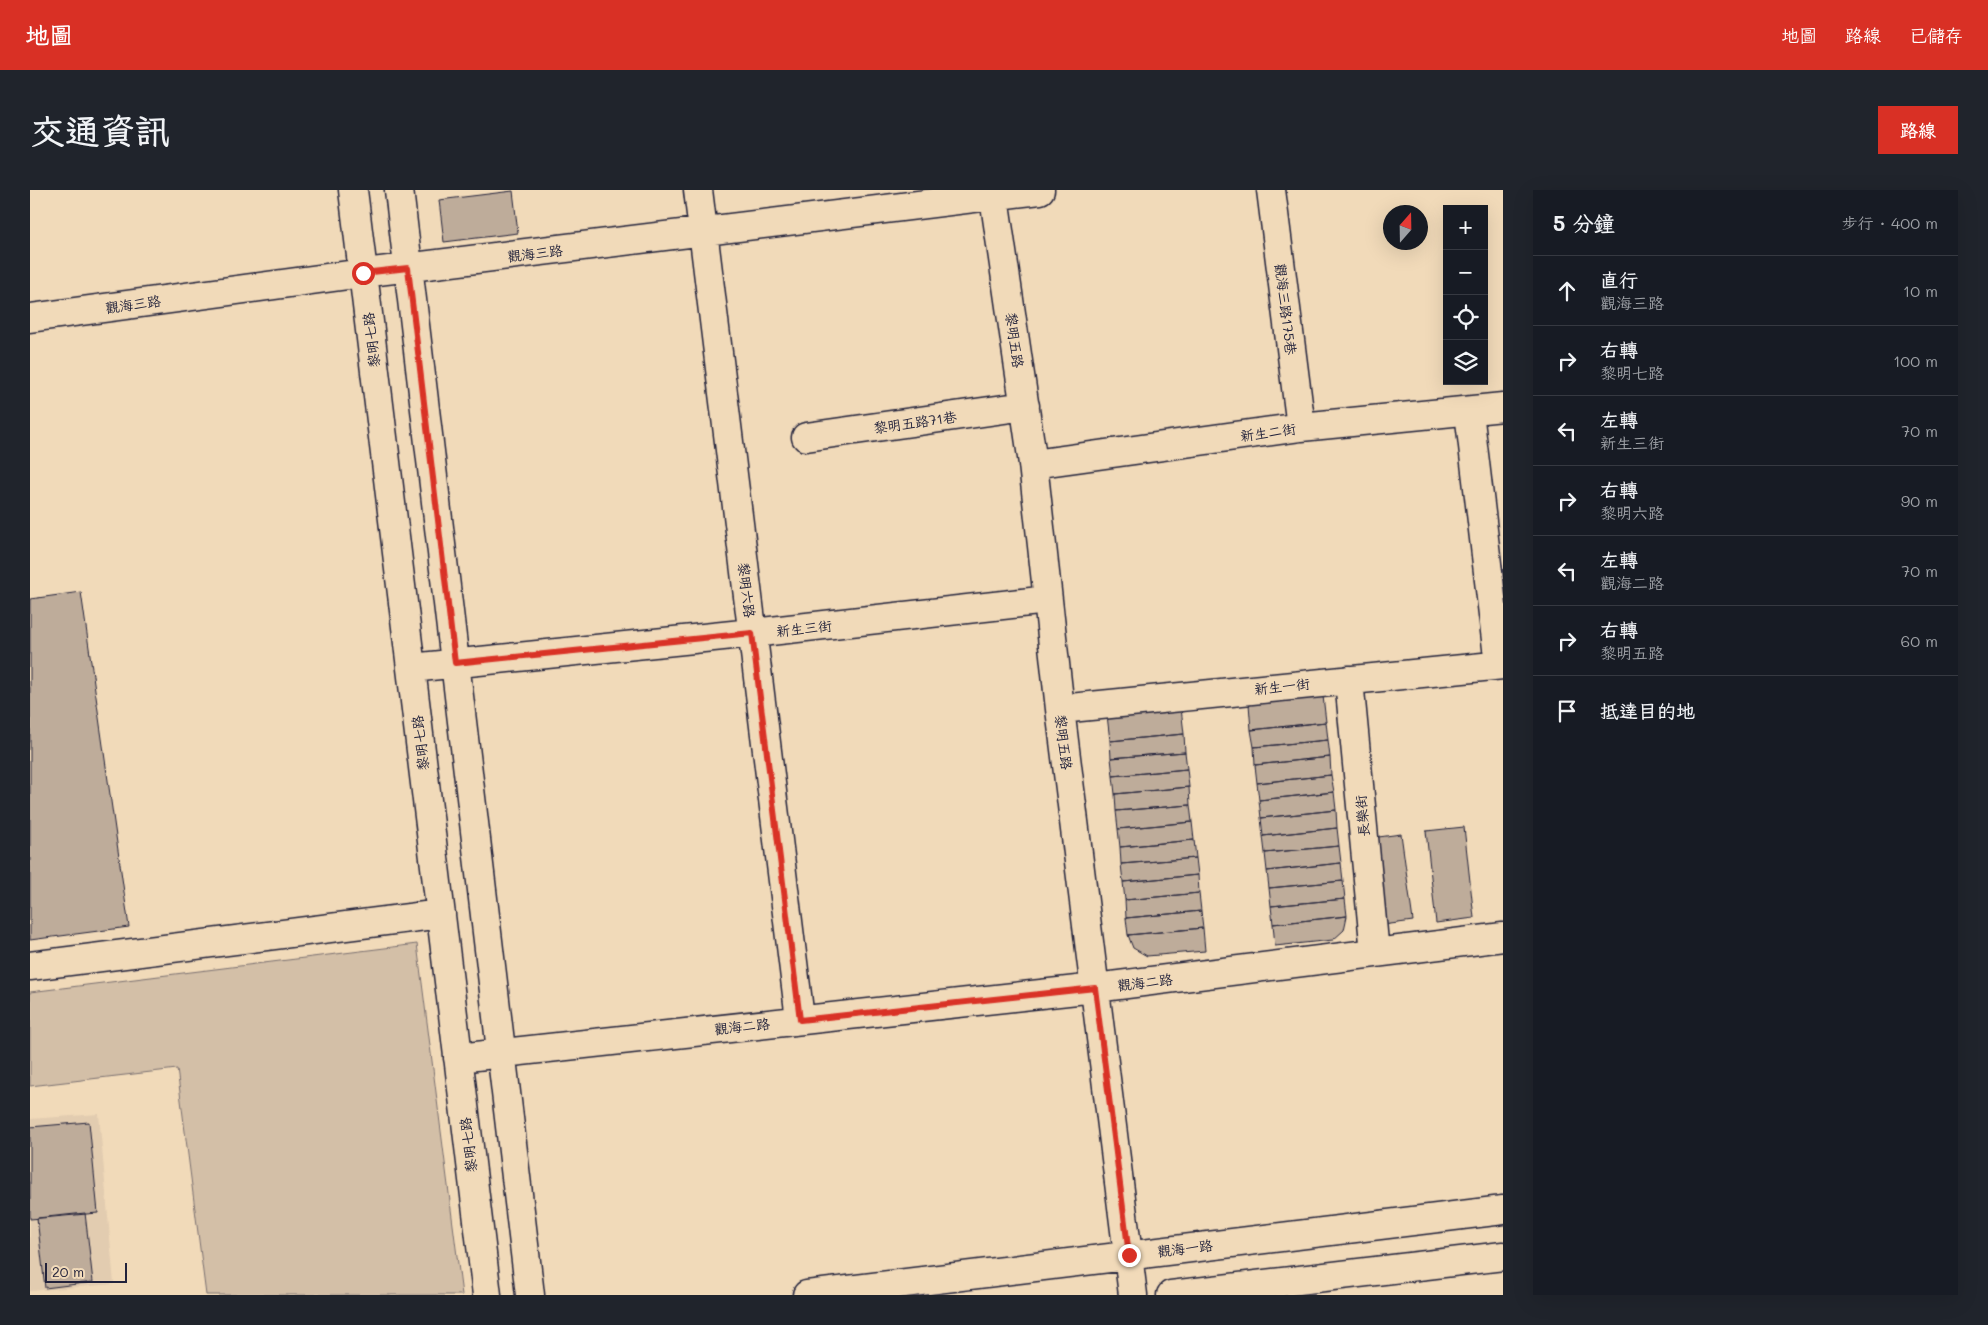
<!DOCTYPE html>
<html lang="zh-TW">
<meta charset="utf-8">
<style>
body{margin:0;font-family:Mali,"LXGW WenKai TC",sans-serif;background:#20242c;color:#f1f3f6}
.controls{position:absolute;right:15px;top:15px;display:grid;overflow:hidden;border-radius:0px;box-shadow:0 5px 20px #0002}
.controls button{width:45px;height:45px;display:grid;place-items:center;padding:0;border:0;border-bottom:1px solid #363941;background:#171b24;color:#f1f3f6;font:25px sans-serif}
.compass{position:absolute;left:1353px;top:15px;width:45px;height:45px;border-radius:50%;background:#171b24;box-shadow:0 5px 20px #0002;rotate:20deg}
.scale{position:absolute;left:15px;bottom:12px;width:82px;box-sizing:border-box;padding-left:5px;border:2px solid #22223b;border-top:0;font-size:14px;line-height:18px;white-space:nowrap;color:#22223b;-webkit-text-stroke:4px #f1dab9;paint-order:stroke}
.stop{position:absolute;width:15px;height:15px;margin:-11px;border:4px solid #d93025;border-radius:50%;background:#fff}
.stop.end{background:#d93025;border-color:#fff;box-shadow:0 1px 5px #0008}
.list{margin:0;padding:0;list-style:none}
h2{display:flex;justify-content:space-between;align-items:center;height:65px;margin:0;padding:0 20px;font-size:21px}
h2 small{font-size:16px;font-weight:400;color:#9ea1a6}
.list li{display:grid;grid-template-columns:32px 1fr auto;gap:15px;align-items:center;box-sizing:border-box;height:70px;padding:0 20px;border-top:1px solid #363941}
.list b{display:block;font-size:19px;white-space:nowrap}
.list p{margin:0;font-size:16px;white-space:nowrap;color:#9ea1a6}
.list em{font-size:16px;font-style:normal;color:#9ea1a6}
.icon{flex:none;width:28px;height:28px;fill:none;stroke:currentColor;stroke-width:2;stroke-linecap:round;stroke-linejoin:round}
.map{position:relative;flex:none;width:1473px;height:1105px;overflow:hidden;border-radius:0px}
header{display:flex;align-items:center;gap:30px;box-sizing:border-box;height:70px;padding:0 25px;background:#d93025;color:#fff}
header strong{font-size:24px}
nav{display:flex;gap:28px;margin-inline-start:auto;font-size:18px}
.intro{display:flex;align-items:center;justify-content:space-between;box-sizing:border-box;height:120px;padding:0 30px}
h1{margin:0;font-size:35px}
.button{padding:12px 22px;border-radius:0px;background:#d93025;color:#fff;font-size:18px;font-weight:700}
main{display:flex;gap:30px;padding:0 30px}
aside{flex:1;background:#171b24;border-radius:0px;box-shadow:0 5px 20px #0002}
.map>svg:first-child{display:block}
</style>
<header>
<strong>地圖</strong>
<nav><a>地圖</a><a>路線</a><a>已儲存</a></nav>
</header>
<div class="intro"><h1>交通資訊</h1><a class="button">路線</a></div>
<main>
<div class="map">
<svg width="1473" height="1105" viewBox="0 0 1473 1105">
<rect width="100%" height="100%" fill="#f1dab9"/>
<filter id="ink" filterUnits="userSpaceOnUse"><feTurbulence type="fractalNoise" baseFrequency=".02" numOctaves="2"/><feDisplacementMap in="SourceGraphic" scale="10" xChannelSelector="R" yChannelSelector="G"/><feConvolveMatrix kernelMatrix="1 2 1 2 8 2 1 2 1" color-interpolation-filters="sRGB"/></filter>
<g filter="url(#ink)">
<!-- built -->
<path fill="#e2ccb0" d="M69,924l15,170 -84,7v-172z"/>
<!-- green -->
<path fill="#d3bfa7" stroke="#7a7071" d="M387,754l45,351h-256l-29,-226 -147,17v-94z"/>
<!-- building -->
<path fill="#beac9a" stroke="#22223b" d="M483,1l5,42 -74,9 -5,-42z
M51,402l48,335 -99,13v-341z
M1293,506l3,26 -75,8 -2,-26z
M1151,518l3,26 -74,7 -3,-26z
M1296,532l2,18 -74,7 -3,-17z
M1154,544l1,18 -74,6 -1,-17z
M1298,550l2,17 -75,8 -1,-18z
M1155,562l2,17 -74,7 -2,-18z
M1300,567l1,18 -74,8 -2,-18z
M1157,579l2,18 -74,7 -2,-18z
M1301,585l3,17 -75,8 -2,-17z
M1159,597l1,18 -74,6 -1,-17z
M1304,602l2,18 -75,8 -2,-18z
M1160,615l2,17 -74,7 -2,-18z
M1306,620l1,18 -74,8 -2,-18z
M1162,632l2,18 -74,7 -2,-18z
M1434,637l10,91 -38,5 -10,-92z
M1307,638l2,18 -74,7 -2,-17z
M1371,644l12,87 -30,4 -12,-87z
M1164,650l2,18 -75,6 -1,-17z
M1309,656l2,17 -74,8 -2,-18z
M1166,668l2,17 -75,7 -2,-18z
M1311,673l2,18 -74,7 -2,-17z
M1168,685l1,18 -74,7 -2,-18z
M1313,691l2,18 -74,7 -2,-18z
M1169,703l2,18 -75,7 -1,-18z
M1315,709l2,17 -74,8 -2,-18z
M1171,721l2,17 -75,7 -2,-17z
M1317,726l-3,14 -11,10 -58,6 -2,-22z
M1173,738l2,23 -58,5 -14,-8 -5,-13z
M59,932l9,91 -68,6v-92z
M55,1023l8,69 -48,6 -8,-70z"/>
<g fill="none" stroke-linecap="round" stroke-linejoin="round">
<defs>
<path id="minor" d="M323,0l134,1105
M369,0l131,1105
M668,0l102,829
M963,0l40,274 27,245 73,586
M1241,0l30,237
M0,128l333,-45 677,-83
M1439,222l30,253
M776,247l219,-31
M1003,274l268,-37 202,-20
M381,478l341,-35 296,-33
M1319,490l26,273
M1030,519l443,-44
M0,776l411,-52
M428,868l637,-70 408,-51
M777,1105l696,-85
M1141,1105l332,-39"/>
</defs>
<!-- minor casing -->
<use href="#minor" stroke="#22223b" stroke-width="31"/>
<!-- minor -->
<use href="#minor" stroke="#f1dab9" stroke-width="28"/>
</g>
</g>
<g fill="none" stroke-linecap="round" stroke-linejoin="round" filter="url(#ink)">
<!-- route -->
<path stroke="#d93025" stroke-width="6" d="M333,83l45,-5 47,395 297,-30 48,387 295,-32 34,267"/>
</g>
<g text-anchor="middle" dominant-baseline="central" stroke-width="4" stroke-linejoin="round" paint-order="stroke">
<!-- street labels -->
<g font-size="14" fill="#22223b" stroke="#f1dab9">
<text transform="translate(505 63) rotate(-7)">觀海三路</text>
<text transform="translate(103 114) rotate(-8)">觀海三路</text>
<text transform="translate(1256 119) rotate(83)">觀海三路175巷</text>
<text transform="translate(341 150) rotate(-97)">黎明七路</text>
<text transform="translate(985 150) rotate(82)">黎明五路</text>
<text transform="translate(885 232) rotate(-8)">黎明五路71巷</text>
<text transform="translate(1238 242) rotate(-8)">新生二街</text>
<text transform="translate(717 400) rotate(83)">黎明六路</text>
<text transform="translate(774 438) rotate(-6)">新生三街</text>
<text transform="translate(1252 496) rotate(-6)">新生一街</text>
<text transform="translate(1034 552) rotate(83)">黎明五路</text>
<text transform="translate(390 553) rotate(-97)">黎明七路</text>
<text transform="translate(1332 626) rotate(-95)">長樂街</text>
<text transform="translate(1115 792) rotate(-7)">觀海二路</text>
<text transform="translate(712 836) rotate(-6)">觀海二路</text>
<text transform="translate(438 955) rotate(-97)">黎明七路</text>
<text transform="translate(1155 1058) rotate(-7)">觀海一路</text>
</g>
</g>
</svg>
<div class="controls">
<button>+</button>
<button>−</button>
<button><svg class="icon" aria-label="locate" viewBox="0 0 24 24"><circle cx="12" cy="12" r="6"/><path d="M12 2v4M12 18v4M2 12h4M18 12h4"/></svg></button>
<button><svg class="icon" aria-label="layers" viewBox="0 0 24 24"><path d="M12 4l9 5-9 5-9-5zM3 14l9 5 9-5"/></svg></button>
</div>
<svg class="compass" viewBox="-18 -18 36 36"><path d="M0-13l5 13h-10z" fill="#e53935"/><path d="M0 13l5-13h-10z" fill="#9ea1a6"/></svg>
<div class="scale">20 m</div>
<div class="stop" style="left:333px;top:83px"></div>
<div class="stop end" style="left:1099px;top:1065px"></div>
</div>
<aside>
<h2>5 分鐘<small>步行 · 400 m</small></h2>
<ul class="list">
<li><svg class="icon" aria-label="ahead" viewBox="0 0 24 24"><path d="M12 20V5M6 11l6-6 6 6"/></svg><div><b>直行</b><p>觀海三路</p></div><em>10 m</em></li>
<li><svg class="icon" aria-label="right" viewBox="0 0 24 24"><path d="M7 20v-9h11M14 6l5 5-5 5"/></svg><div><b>右轉</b><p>黎明七路</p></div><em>100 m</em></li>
<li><svg class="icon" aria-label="left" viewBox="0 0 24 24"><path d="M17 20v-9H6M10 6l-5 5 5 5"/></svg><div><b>左轉</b><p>新生三街</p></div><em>70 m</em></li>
<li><svg class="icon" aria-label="right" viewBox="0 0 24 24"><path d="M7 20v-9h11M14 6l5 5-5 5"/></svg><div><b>右轉</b><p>黎明六路</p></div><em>90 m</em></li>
<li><svg class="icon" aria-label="left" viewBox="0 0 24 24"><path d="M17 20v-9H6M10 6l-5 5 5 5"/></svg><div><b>左轉</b><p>觀海二路</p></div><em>70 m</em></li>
<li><svg class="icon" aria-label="right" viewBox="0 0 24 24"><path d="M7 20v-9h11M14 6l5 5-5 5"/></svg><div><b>右轉</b><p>黎明五路</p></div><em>60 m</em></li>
<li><svg class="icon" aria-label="arrive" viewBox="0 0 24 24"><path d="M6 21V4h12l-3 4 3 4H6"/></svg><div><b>抵達目的地</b></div></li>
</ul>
</aside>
</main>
